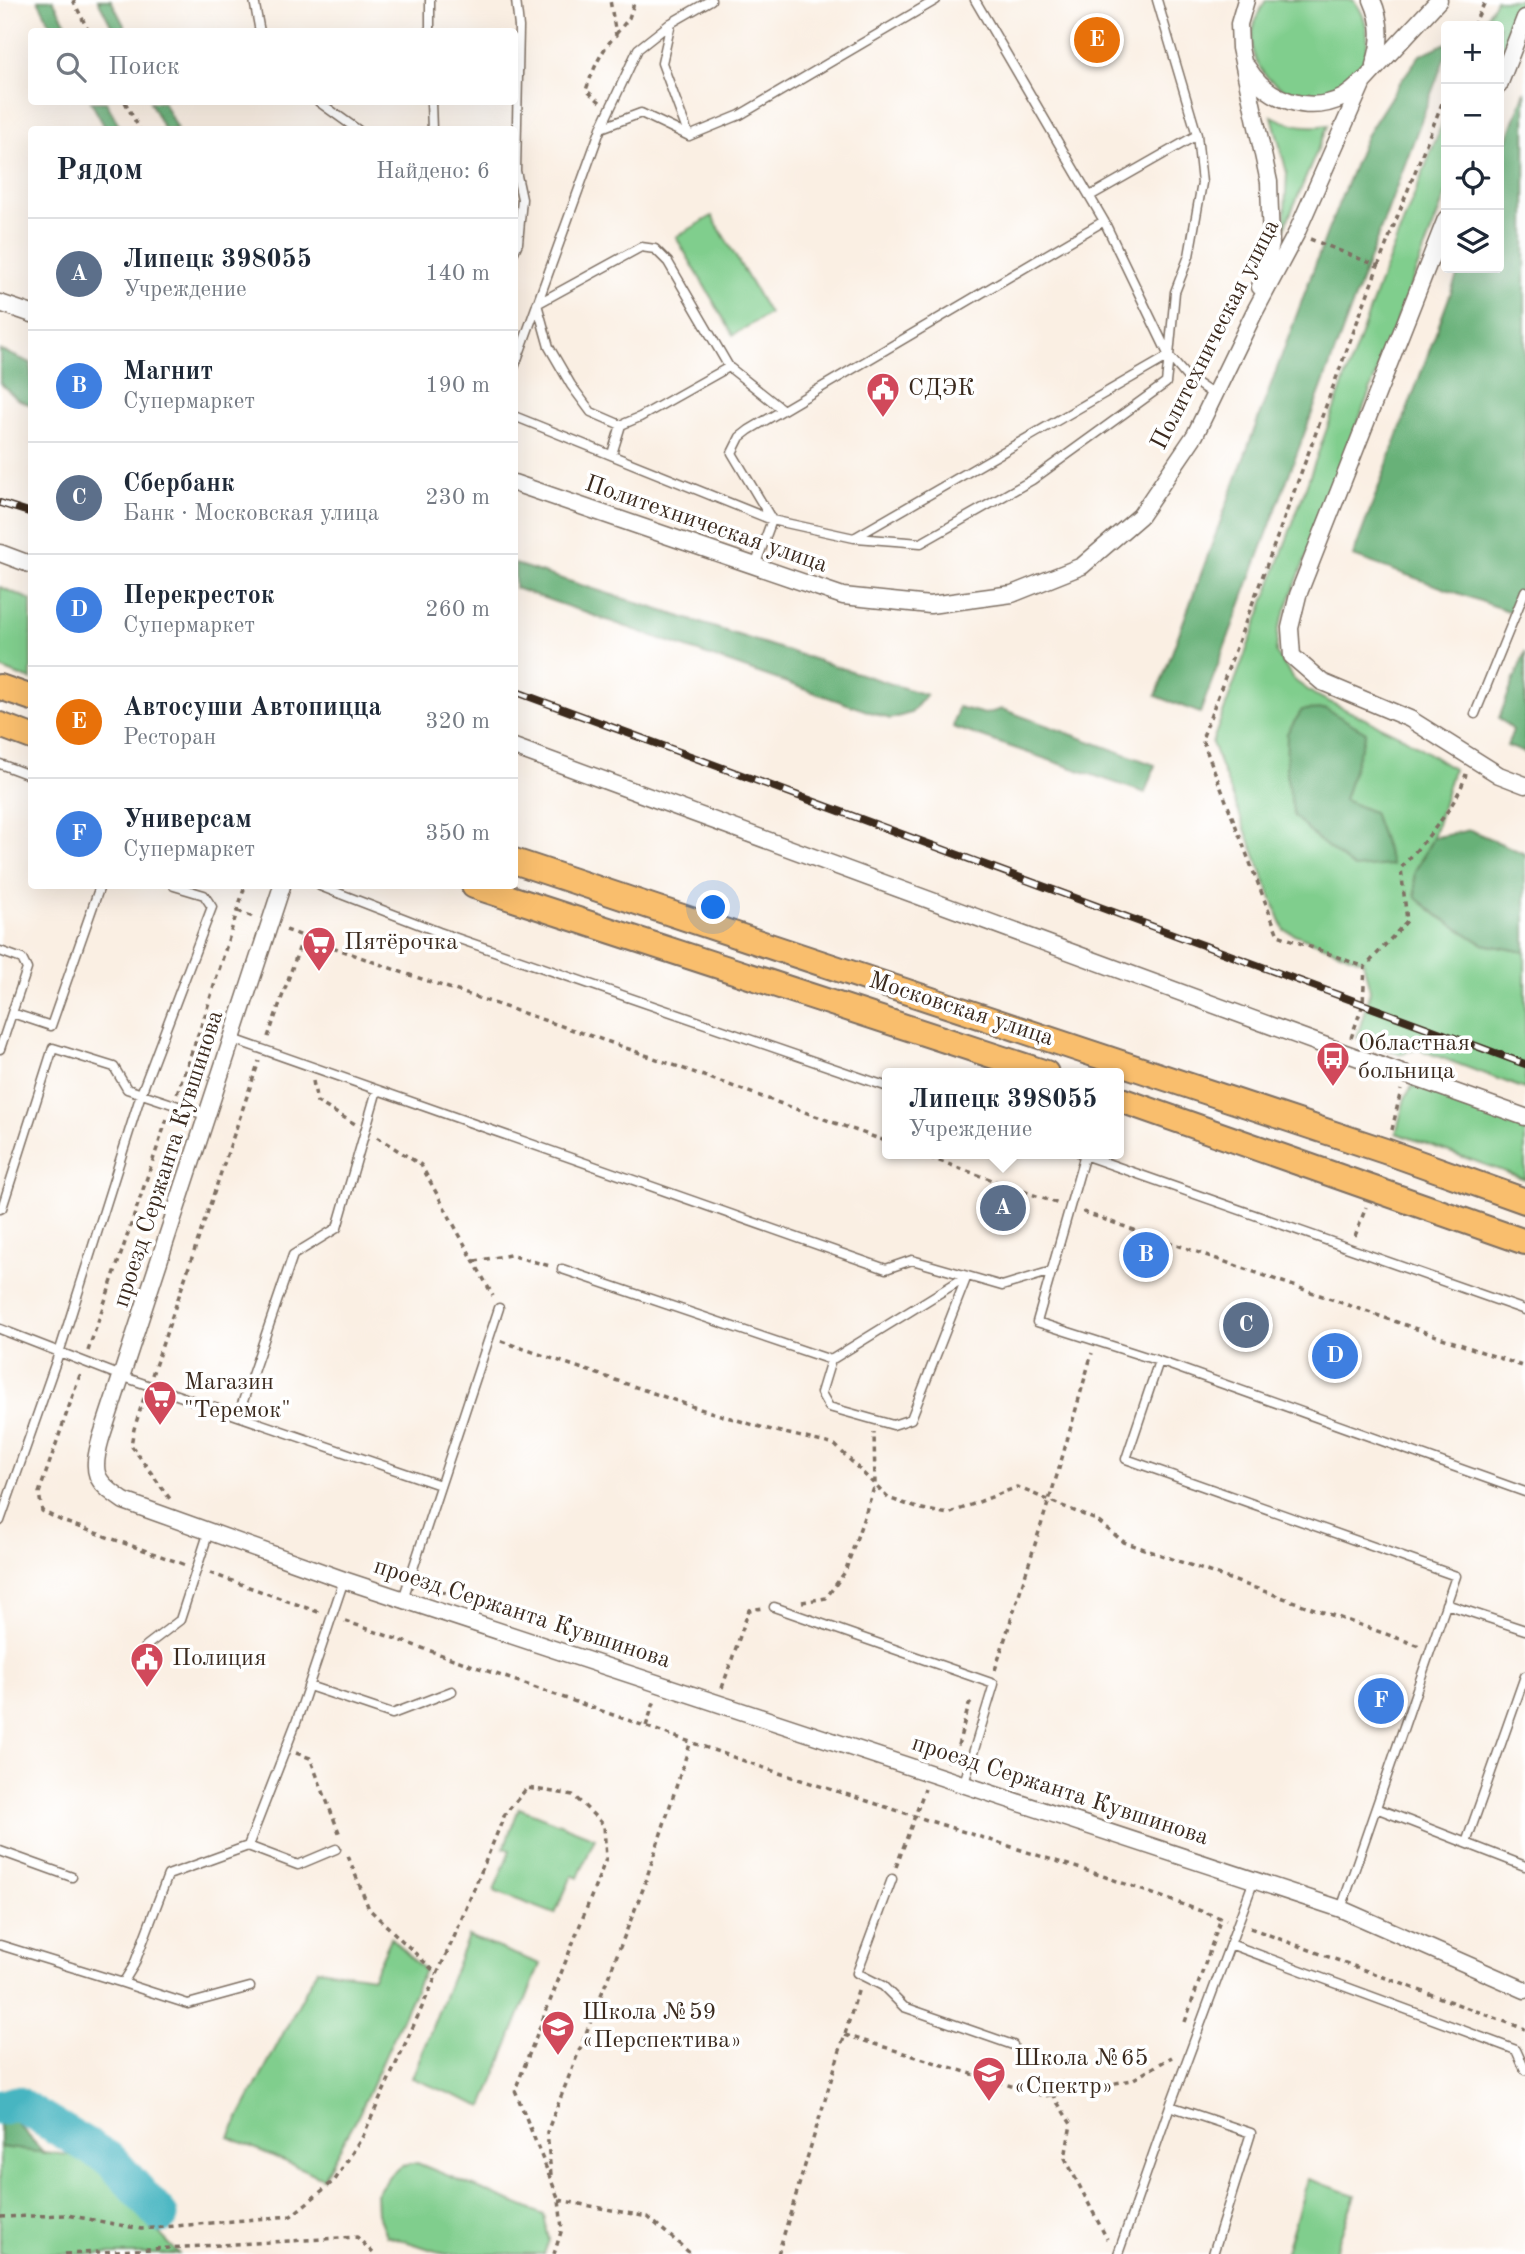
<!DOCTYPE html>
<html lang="ru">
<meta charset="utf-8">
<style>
body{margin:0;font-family:"Old Standard TT",serif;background:#f2f2f3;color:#1f2937}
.controls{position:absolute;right:21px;top:21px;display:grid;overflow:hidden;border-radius:7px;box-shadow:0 7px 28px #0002}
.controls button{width:63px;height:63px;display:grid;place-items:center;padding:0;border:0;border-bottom:2px solid #e0e1e3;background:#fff;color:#1f2937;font:35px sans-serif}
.you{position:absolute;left:714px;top:908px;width:24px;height:24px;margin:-18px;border:5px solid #fff;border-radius:50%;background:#1a73e8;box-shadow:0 0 0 10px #1a73e833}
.badge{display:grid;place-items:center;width:46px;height:46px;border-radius:50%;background:#d1495b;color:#fff;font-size:23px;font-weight:700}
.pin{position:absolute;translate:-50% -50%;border:4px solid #fff;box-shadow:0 2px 7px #0006}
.popup{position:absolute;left:882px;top:1068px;width:242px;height:91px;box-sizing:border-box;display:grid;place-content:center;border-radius:7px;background:#fff;filter:drop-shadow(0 2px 5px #0005);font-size:23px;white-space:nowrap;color:#747a83}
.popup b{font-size:26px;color:#1f2937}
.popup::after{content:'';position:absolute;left:50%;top:100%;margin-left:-14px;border:14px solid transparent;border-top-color:#fff}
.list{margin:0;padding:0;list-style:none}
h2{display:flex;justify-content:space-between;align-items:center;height:91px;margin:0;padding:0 28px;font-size:30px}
h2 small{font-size:23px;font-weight:400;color:#747a83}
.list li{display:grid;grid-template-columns:46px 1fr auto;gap:21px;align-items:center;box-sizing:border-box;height:112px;padding:0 28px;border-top:2px solid #e0e1e3}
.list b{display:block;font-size:26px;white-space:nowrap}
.list p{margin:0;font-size:23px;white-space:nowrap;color:#747a83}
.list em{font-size:23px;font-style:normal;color:#747a83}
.icon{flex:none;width:38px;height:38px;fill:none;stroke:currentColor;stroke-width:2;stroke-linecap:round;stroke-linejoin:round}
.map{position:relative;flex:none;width:1525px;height:2254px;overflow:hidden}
.search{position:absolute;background:#fff;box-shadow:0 7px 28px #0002;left:28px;top:28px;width:490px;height:77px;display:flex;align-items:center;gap:18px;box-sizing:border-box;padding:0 24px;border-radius:7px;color:#747a83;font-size:26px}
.panel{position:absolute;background:#fff;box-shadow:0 7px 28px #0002;left:28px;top:126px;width:490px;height:763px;border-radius:7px}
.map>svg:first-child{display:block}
</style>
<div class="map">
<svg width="1525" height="2254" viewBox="0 0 1525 2254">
<rect width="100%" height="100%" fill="#fff"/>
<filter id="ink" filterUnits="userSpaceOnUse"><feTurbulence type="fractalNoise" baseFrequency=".0143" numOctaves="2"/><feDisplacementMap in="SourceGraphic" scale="14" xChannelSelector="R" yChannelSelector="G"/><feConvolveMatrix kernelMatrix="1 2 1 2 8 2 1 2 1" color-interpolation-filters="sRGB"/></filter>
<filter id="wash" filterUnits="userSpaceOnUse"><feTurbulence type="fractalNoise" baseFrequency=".00686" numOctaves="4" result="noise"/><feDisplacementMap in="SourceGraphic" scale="28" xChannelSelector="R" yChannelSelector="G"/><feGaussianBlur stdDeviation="1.57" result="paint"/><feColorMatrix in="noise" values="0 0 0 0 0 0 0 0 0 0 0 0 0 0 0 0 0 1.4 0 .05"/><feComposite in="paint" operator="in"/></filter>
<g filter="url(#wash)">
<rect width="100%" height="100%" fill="#faefe3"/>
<!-- green -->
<path fill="#80ce8d" stroke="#5e7c56" stroke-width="2" d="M1266,0h87c11,12 16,29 14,45 -12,93 -160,46 -101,-45z
M1496,0h25l-22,57v-31h-18z
M1446,114v79l-168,437 -2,23 18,27 21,15 90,43 48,31 -20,69 -19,35 2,24 21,18 46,29 42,8v137l-107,-40 -19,5 -42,-16 13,-47 -7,-30 -79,-31 -72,-187 45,-121 123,-340z
M1272,116c18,10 36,12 56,9l-44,104 3,-56z
M712,216l57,98 -36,21 -57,-98z
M0,587l31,13v80l-31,-12z
M1413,1085l112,41v53l-129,-46 9,-35z
M519,1808l76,30 -17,40 -6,-3 -17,39 -61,-23 16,-41 -6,-2z
M468,1936l72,28 -57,143 -71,-29z
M391,1938l33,32 -65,144 -36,64 -94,-41 88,-168 56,8z
M0,2147l86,10 93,97h-179z
M417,2163l127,52 5,25 -5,14h-99l-59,-19 -9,-22 -1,-19 13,-18 13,-10z
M1308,2179l47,16 -21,59h-49z"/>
<!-- forest -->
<path fill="#68b178" stroke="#526e4b" stroke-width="2" d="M38,0h15l17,31h-16z
M98,0h13l16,31h-13z
M1446,43v11l-246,659 -44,-17 172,-466 38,-94 35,-55 19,-26z
M1525,91v483l-14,38 -158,-56 107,-288h39v-106z
M91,102h15l15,27h-15z
M150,102h13l14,27h-13z
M0,350l31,13v42l-14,-6 -17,-16z
M515,564l411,131 -15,18 -21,6 -375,-131z
M1525,652v101l-18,-7 6,-16 -14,-12z
M958,707l27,7 17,-5 153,56 -10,28 -192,-66z
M1326,709l40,23 -22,68 29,12 19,53 -38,3 -38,-30 -22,-22 -8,-42 1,-41 15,-23z
M1470,830l55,24v98l-42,-8 -46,-29 -21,-17 -2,-25 19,-35z
M0,2106l4,3 40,44 -44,-6z"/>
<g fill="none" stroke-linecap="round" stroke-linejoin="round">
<!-- river -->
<path stroke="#47b5c1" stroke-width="35" d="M0,2108l16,-5 95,57 50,56"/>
</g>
</g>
<g filter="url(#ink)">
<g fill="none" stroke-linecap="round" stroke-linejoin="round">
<defs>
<path id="service" d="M254,0l6,32
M975,0l129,221 65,135 6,-64 14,-36 13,-73 -5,-48 -40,-135
M430,32v-32
M319,102l39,28
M431,102l1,28
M601,128l40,-15 48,23 -27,-73 9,-40
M689,136l51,-21 196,-115
M1090,196l107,-61
M1104,221l-355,209 -9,7 -8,16 40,67 82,18 315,-182
M514,252l4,-9 4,-44 -6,-28 3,-144 -3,-27
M1169,356l17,20 28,19
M729,367l-61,-105 -13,-13 -14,-2 -104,57 12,43 22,38 20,27 30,13 19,-8 89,-50 54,43
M514,368l87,-240 37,-79 33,-26 40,-23
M514,416l258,104 -17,46
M612,454l9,-29
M856,538l65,5 111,-63 134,-97 3,-27
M1475,714l50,-123
M0,764l32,12
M320,886l119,46 449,155
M0,951l22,8 5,10 -15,44
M233,1039l653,230 26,-9 90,26 50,-15
M0,1049l12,-36 39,13 49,-140
M1081,1154l444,156
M1085,1154l-48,168 122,39 366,131
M0,1209l2,-1 51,-160 61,19 13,22 81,27
M562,1269l269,91 136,-84
M0,1329l121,47 319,109
M831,1360l-10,33 8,14 64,18 18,-6 56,-143
M1159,1361l-33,98 330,117 -115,333
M238,1416l55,-161 44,-27 40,-138
M0,1521l59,-168 82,-259 71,-187 -8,-12 -30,-9
M403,1599l96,-291
M1446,1604l79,26
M774,1607l220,77 -30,99
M146,1646l34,-26 29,-89
M309,1686l83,28 60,-23
M1376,1808l149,58
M1466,1843l59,-167
M248,1846l50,19 38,-16
M0,1851l72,26
M892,1879l-35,94 26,13 21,21 109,38
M1230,1944l286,106 9,20
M0,1945l123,38 11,-18 34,-90 80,-29 49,-126 47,-140
M123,1983l65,21 62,-17
M1170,2106l81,27 -38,121
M1118,2254l52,-148 84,-226"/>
<path id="minor" d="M1246,0l-7,24 1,24 29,134 2,62 -11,43
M1372,0c10,22 10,42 2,65
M1247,67c20,33 61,48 97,30 6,-4 12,-9 17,-14
M1499,85l26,-67
M1446,219l-148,376 -8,33 2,28 30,26 88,37 89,56 26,10
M0,303l32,11
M514,483l329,113 87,9 82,-11 70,-28 58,-50 55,-81 59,-122 42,-79 67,-152 76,-82
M0,553l32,12
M514,747l831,306 180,64
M282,886l-181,552c-10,35 -7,43 23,63l220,79 997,329 184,81"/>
<path id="primary" d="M0,687l32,11
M0,725l32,12
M514,861l874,291 137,49
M474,886l572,187
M1118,1099l407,143"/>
</defs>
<!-- service casing -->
<use href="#service" stroke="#7e6f63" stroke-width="11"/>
<!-- minor casing -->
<use href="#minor" stroke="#7e6f63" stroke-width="19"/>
<!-- primary casing -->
<use href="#primary" stroke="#7e6f63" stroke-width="28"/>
<!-- path -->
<path stroke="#7e6f63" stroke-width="3.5" stroke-dasharray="5 5" stroke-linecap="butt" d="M73,0l16,32
M1473,26l13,-26
M616,34l13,-16 6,-18
M125,102l15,28
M600,102l-14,-12c7,-20 15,-40 30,-55l-6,-35
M1310,239l68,27 -176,473 76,196 87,32
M1378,266l68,-173
M238,911l15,6
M286,930l118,43 208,70 276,99
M268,1037l35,-100
M1351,1038l12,-34 2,-37 42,-46 -6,-53c23,-27 55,-60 65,-94
M313,1081l4,21 38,22
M177,1093l28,-78 40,-129
M1392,1130l9,-40
M377,1137l44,28 72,131
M920,1154l139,50
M1083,1212l442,155
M1355,1236l11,-29
M475,1261l35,-6 40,11
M501,1341l199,68 64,19 71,17 53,53 29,10 31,6 69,-27 79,33 28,22 296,104
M88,1351l80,-235
M80,1375l-41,118 3,18 20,10 124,44
M152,1375l107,-314
M144,1398l-10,31 -3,16 39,54
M210,1573l111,40
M422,1585l99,33
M802,1602l24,-4 19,-26 30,-87 -1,-53
M345,1621l428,150 330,105 123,44
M995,1670l63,-198 34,-119
M722,1688l27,-78 14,-2
M646,1726l9,-26
M296,1753l14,5 30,77
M947,1762l10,-13 12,-44 5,-6
M348,1856l21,53 68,65
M896,1867l29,-78
M1250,1928l275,101
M1185,2022l36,-104
M845,2035l199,61 88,-16 40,-23
M1052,2094l19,30 -6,34 42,81
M551,2175l-4,-43 96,-243 48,-148
M559,2200l89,17 43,37
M0,2217l67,-2 74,14 150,-13 44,-36 28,-44 92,-201 50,-121 22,-26 46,7 31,30 2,34 -91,231 44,110 3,29 -8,25
M65,2254l292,-17 17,17
M778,2254l81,-266"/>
<!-- service -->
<use href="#service" stroke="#fff" stroke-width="8"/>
<!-- minor -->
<use href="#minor" stroke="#fff" stroke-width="16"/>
<!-- primary -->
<use href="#primary" stroke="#f9be6d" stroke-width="24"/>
<defs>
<path id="rail" d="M0,503l32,10
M514,691l1011,373"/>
</defs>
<!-- rail casing -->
<use href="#rail" stroke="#3b2a1e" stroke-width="8"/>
<!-- rail -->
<use href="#rail" stroke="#fff" stroke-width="5" stroke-dasharray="16" stroke-linecap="butt"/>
</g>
</g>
<!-- icons -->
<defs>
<symbol id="civic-pin" viewBox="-11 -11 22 30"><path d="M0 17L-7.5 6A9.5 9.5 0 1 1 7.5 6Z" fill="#d1495b" stroke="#fff"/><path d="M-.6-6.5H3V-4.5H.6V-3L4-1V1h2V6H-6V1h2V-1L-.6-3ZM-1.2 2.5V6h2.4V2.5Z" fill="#fff"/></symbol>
<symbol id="supermarket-pin" viewBox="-11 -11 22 30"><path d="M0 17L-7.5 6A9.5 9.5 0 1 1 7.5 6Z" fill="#d1495b" stroke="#fff"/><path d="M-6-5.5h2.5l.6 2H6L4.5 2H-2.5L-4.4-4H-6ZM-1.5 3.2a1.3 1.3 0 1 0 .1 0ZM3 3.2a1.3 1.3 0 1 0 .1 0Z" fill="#fff"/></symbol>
<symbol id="bus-pin" viewBox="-11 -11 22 30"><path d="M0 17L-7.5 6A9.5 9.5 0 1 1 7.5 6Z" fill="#d1495b" stroke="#fff"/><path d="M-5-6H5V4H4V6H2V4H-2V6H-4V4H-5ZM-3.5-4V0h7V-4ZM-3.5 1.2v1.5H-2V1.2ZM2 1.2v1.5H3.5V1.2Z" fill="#fff"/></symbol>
<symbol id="school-pin" viewBox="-11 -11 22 30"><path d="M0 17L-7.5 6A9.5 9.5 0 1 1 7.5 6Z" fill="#d1495b" stroke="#fff"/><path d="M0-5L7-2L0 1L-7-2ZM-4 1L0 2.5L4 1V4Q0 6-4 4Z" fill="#fff"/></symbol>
</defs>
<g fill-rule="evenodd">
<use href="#civic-pin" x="864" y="370" width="38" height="52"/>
<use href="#supermarket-pin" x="300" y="924" width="38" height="52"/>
<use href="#bus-pin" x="1314" y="1039" width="38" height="52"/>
<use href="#supermarket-pin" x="141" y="1378" width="38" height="52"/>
<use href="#civic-pin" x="128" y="1640" width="38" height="52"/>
<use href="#school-pin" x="539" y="2008" width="38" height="52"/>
<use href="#school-pin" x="970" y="2054" width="38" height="52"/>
</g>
<g text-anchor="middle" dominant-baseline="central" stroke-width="7" stroke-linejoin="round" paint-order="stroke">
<!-- street labels -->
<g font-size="24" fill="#3b2a1e" stroke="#fff">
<text transform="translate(1216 335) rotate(-63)">Политехническая улица</text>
<text transform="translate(706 525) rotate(19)">Политехническая улица</text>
<text transform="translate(961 1010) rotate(18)">Московская улица</text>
<text transform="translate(169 1159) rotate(-72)">проезд Сержанта Кувшинова</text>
<text transform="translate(522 1614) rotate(18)">проезд Сержанта Кувшинова</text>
<text transform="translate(1060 1791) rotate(18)">проезд Сержанта Кувшинова</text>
</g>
<!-- poi labels -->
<g font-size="24" fill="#3b2a1e" stroke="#fff" text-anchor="start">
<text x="908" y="389">СДЭК</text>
<text x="344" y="943">Пятёрочка</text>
<text x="1358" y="1044">Областная<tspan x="1358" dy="28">больница</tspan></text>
<text x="184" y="1383">Магазин<tspan x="184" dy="28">"Теремок"</tspan></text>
<text x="172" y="1659">Полиция</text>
<text x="582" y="2013">Школа №59<tspan x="582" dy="28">«Перспектива»</tspan></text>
<text x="1014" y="2059">Школа №65<tspan x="1014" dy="28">«Спектр»</tspan></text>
</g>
</g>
</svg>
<div class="controls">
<button>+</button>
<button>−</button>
<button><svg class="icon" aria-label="locate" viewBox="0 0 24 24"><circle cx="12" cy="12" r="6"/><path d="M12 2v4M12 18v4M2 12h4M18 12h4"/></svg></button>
<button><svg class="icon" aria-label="layers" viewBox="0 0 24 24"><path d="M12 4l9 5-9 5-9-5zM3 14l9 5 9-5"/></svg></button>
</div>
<div class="you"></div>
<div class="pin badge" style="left:1003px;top:1208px;background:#5c6f8a">A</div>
<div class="popup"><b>Липецк 398055</b>Учреждение</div>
<div class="pin badge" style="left:1146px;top:1255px;background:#3f7fe0">B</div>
<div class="pin badge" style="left:1246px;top:1325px;background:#5c6f8a">C</div>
<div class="pin badge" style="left:1335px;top:1356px;background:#3f7fe0">D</div>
<div class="pin badge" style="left:1097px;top:40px;background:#e8710a">E</div>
<div class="pin badge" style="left:1381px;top:1701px;background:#3f7fe0">F</div>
<div class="search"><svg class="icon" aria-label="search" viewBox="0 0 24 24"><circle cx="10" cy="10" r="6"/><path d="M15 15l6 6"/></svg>Поиск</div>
<section class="panel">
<h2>Рядом<small>Найдено: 6</small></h2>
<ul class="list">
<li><span class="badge" style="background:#5c6f8a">A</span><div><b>Липецк 398055</b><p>Учреждение</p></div><em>140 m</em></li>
<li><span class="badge" style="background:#3f7fe0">B</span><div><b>Магнит</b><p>Супермаркет</p></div><em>190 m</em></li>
<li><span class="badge" style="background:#5c6f8a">C</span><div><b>Сбербанк</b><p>Банк · Московская улица</p></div><em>230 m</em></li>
<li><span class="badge" style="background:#3f7fe0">D</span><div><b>Перекресток</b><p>Супермаркет</p></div><em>260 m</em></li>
<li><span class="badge" style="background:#e8710a">E</span><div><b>Автосуши Автопицца</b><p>Ресторан</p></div><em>320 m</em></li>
<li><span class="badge" style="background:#3f7fe0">F</span><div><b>Универсам</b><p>Супермаркет</p></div><em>350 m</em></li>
</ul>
</section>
</div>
